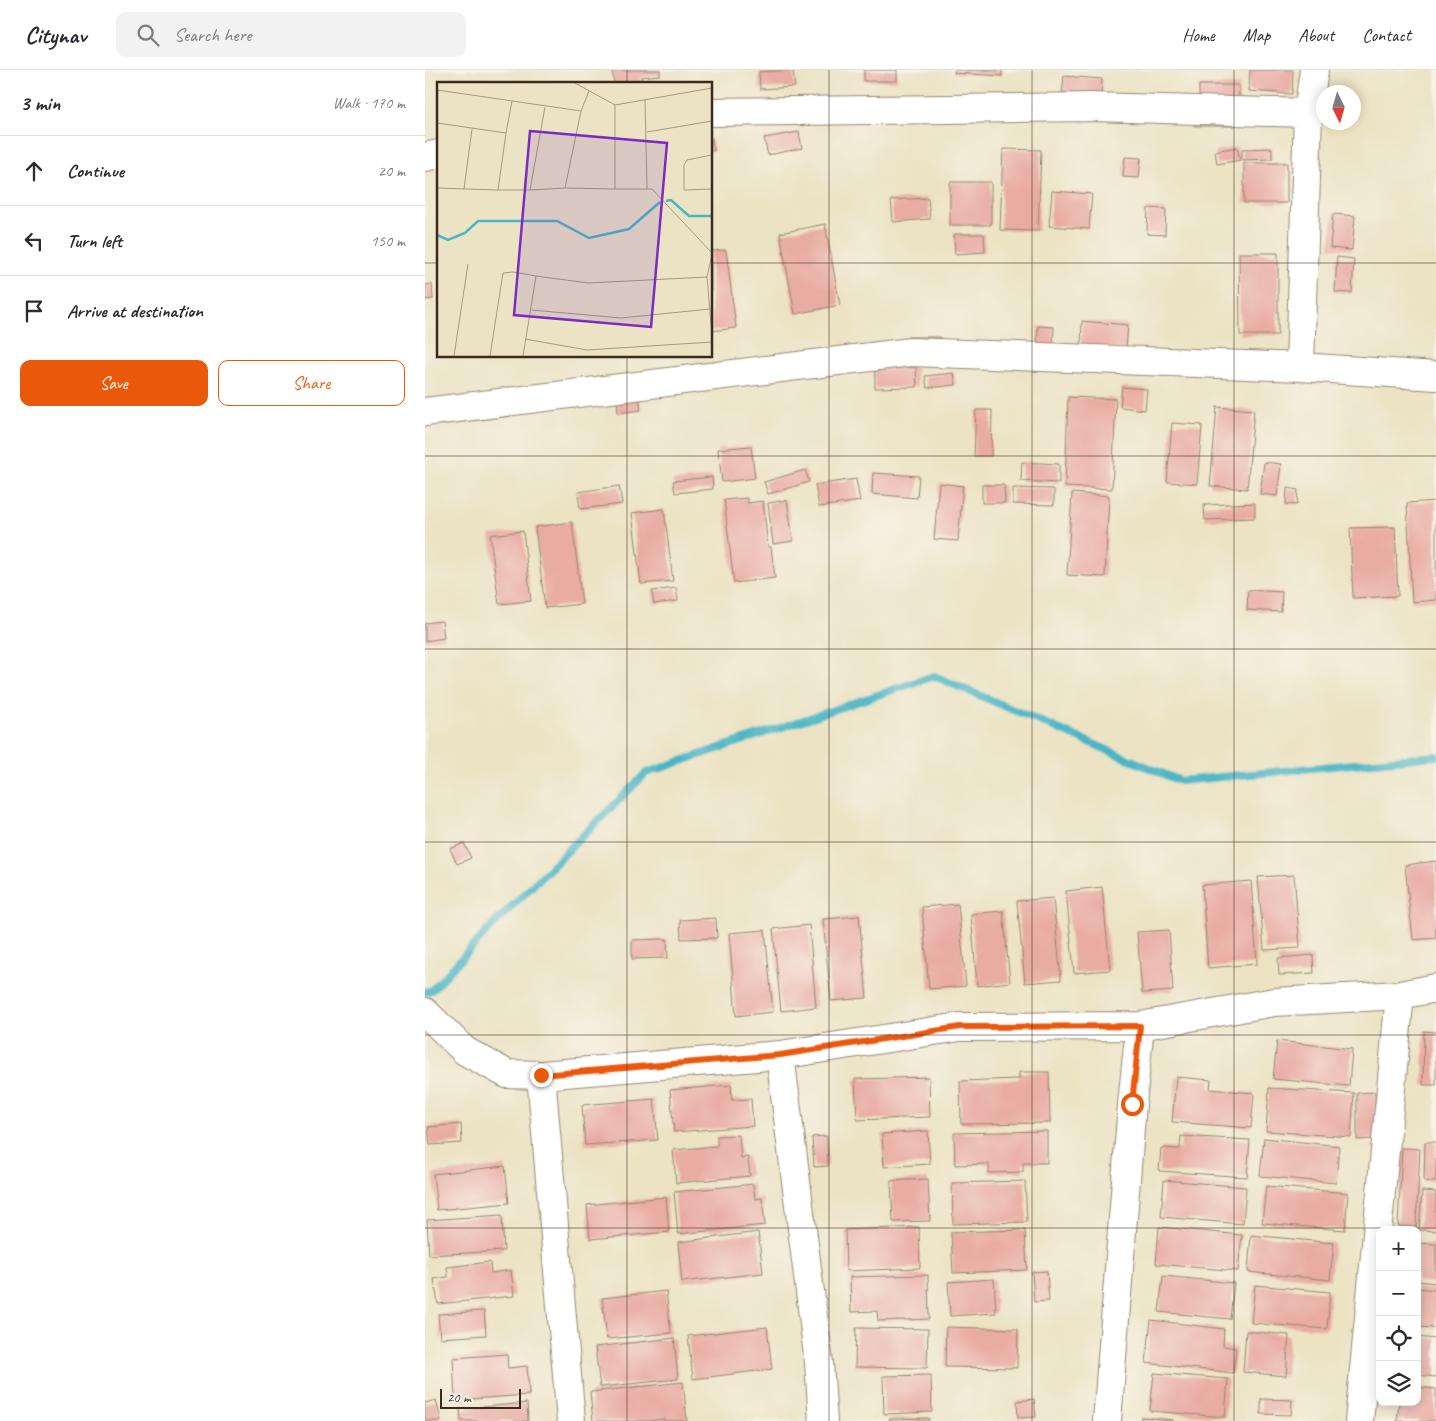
<!DOCTYPE html>
<meta charset="utf-8">
<style>
body{margin:0;font-family:Caveat,sans-serif;background:#f2f2f3;color:#2b2b33}
.controls{position:absolute;right:15px;bottom:15px;display:grid;overflow:hidden;border-radius:10px;box-shadow:0 2px 12px #0003}
.controls button{width:45px;height:45px;display:grid;place-items:center;padding:0;border:0;border-bottom:1px solid #e1e1e2;background:#fff;color:#2b2b33;font:25px sans-serif}
.compass{position:absolute;left:891px;top:15px;width:45px;height:45px;border-radius:50%;background:#fff;box-shadow:0 2px 12px #0003;rotate:175deg}
.scale{position:absolute;left:15px;bottom:12px;width:81px;box-sizing:border-box;padding-left:5px;border:2px solid #3b2a1e;border-top:0;font-size:14px;line-height:18px;white-space:nowrap;color:#3b2a1e;-webkit-text-stroke:4px #f7f3e8;paint-order:stroke}
.stop{position:absolute;width:15px;height:15px;margin:-11px;border:4px solid #ea580c;border-radius:50%;background:#fff}
.stop.end{background:#ea580c;border-color:#fff;box-shadow:0 1px 5px #0008}
.list{margin:0;padding:0;list-style:none}
h2{display:flex;justify-content:space-between;align-items:center;height:65px;margin:0;padding:0 20px;font-size:21px}
h2 small{font-size:16px;font-weight:400;color:#7c7c81}
.list li{display:grid;grid-template-columns:32px 1fr auto;gap:15px;align-items:center;box-sizing:border-box;height:70px;padding:0 20px;border-top:1px solid #e1e1e2}
.list b{display:block;font-size:19px;white-space:nowrap}
.list em{font-size:16px;font-style:normal;color:#7c7c81}
.actions{display:flex;gap:10px;padding:15px 20px}
.actions a{flex:1;padding:11px 0;border:1px solid #ea580c;border-radius:10px;text-align:center;font-size:18px;color:#ea580c}
.actions .main{background:#ea580c;color:#fff}
.icon{flex:none;width:28px;height:28px;fill:none;stroke:currentColor;stroke-width:2;stroke-linecap:round;stroke-linejoin:round}
.map{position:relative;flex:none;width:1011px;height:1351px;overflow:hidden}
header{display:flex;align-items:center;gap:30px;box-sizing:border-box;height:70px;padding:0 25px;background:#fff;border-bottom:1px solid #e1e1e2}
header strong{font-size:24px}
nav{display:flex;gap:28px;margin-inline-start:auto;font-size:18px}
.search{width:350px;height:45px;background:#f2f2f3;display:flex;align-items:center;gap:12px;box-sizing:border-box;padding:0 18px;border-radius:10px;color:#7c7c81;font-size:19px}
main{display:flex}
aside{flex:1;background:#fff}
.map>svg:first-child{display:block}
</style>
<header>
<strong>Citynav</strong>
<div class="search"><svg class="icon" aria-label="search" viewBox="0 0 24 24"><circle cx="10" cy="10" r="6"/><path d="M15 15l6 6"/></svg>Search here</div>
<nav><a>Home</a><a>Map</a><a>About</a><a>Contact</a></nav>
</header>
<main>
<aside>
<h2>3 min<small>Walk · 170 m</small></h2>
<ul class="list">
<li><svg class="icon" aria-label="ahead" viewBox="0 0 24 24"><path d="M12 20V5M6 11l6-6 6 6"/></svg><div><b>Continue</b></div><em>20 m</em></li>
<li><svg class="icon" aria-label="left" viewBox="0 0 24 24"><path d="M17 20v-9H6M10 6l-5 5 5 5"/></svg><div><b>Turn left</b></div><em>150 m</em></li>
<li><svg class="icon" aria-label="arrive" viewBox="0 0 24 24"><path d="M6 21V4h12l-3 4 3 4H6"/></svg><div><b>Arrive at destination</b></div></li>
</ul>
<div class="actions"><a class="main">Save</a><a>Share</a></div>
</aside>
<div class="map">
<svg width="1011" height="1351" viewBox="0 0 1011 1351">
<rect width="100%" height="100%" fill="#f7f3e8"/>
<filter id="ink" filterUnits="userSpaceOnUse"><feTurbulence type="fractalNoise" baseFrequency=".02" numOctaves="2"/><feDisplacementMap in="SourceGraphic" scale="10" xChannelSelector="R" yChannelSelector="G"/><feConvolveMatrix kernelMatrix="1 2 1 2 8 2 1 2 1" color-interpolation-filters="sRGB"/></filter>
<filter id="wash" filterUnits="userSpaceOnUse"><feTurbulence type="fractalNoise" baseFrequency=".0096" numOctaves="4" result="noise"/><feDisplacementMap in="SourceGraphic" scale="20" xChannelSelector="R" yChannelSelector="G"/><feGaussianBlur stdDeviation="1.12" result="paint"/><feColorMatrix in="noise" values="0 0 0 0 0 0 0 0 0 0 0 0 0 0 0 0 0 1.4 0 .05"/><feComposite in="paint" operator="in"/></filter>
<g filter="url(#wash)">
<rect width="100%" height="100%" fill="#ece3c4"/>
<g fill="none" stroke-linecap="round" stroke-linejoin="round">
<!-- stream -->
<path stroke="#49b5c5" stroke-width="8" d="M0,922l7,-2 60,-64 154,-153 288,-97 246,105 256,-25"/>
</g>
<g id="blocks">
<!-- building -->
<path fill="#e9aca3" d="M187,0h48v5l-19,2 1,7h-28z
M368,0l2,17 -35,2 -1,-17z
M439,0h33v11h-33z
M530,0h47v6l-48,-3z
M825,0h43l-1,24 -43,-3z
M639,6l38,3 -1,19 -39,-3z
M774,15h40v18h-40z
M769,47h41v9h-41z
M374,62l3,16 -34,7 -4,-17z
M286,68h1l2,13h-3z
M812,77l3,13 -23,4 -2,-13z
M847,78v11l-30,1v-11z
M578,79l38,1 -3,81 -38,-1z
M700,87l16,1 -2,20 -16,-1z
M819,93h43v40h-43z
M525,112h41v43h-41z
M627,121l40,3 -3,35 -40,-3z
M503,128l2,21 -37,3 -2,-22z
M723,138l18,1 -1,26 -18,-1z
M908,144l22,2 -3,34 -22,-2z
M400,154l15,81 -45,9 -15,-81z
M529,164h30l1,18 -30,2z
M301,180l10,78 -25,3v-80z
M814,183h39v82h-38z
M912,187l17,2 -2,34 -17,-1z
M7,214l1,15 -8,1v-15z
M657,251l46,4 -2,24 -45,-3z
M613,256l16,1 -1,19 -16,-1z
M483,267h32v11l-32,-1z
M491,297l1,20 -42,1v-19z
M529,303l2,12 -29,3 -2,-12z
M697,317l25,2 -2,21 -25,-3z
M214,327l2,13 -23,3 -1,-13z
M643,327l48,2 -4,90 -47,-2z
M792,337l37,3 -7,79 -37,-3z
M551,340h16l-1,46h-17z
M747,353l30,2 -5,59 -30,-2z
M326,376l4,32 -33,4 -4,-33z
M597,392l37,2v19l-38,-2z
M839,392l17,2 -4,32 -17,-2z
M380,400l4,12 -41,12 -4,-12z
M448,403l46,3 -2,22 -45,-4z
M287,407l1,12 -38,4 -2,-12z
M431,409l4,22 -41,6 -4,-22z
M514,413l24,3 -5,55 -24,-2z
M557,415h22l1,18h-23z
M194,416l3,18 -42,5 -2,-17z
M588,418l41,1v16l-41,-1z
M862,418l11,2 -1,15 -11,-1z
M647,423l37,3 -4,81 -38,-2z
M322,428l1,5 15,-2 5,46h3l4,31 -41,5 -10,-83z
M362,430l6,41 -20,3 -5,-41z
M1011,431v99l-24,2 -5,-99z
M830,433v15l-50,2 -1,-15z
M239,439l9,72 -32,3 -9,-71z
M147,452l10,82 -37,4 -10,-81z
M970,457l3,69 -45,2 -3,-70z
M98,461l8,70 -32,3 -9,-69z
M251,518l2,13 -24,3 -2,-13z
M823,520l34,2 -1,20 -34,-2z
M17,551l2,17 -19,3v-18z
M39,773l7,15 -14,6 -7,-15z
M1011,791v77l-23,2 -8,-75z
M869,805l6,73 -36,2 -6,-73z
M826,811l6,83 -49,4 -6,-83z
M677,817l8,83 -36,3 -8,-82z
M628,828l8,82 -36,3 -8,-82z
M533,834l8,82 -37,3 -7,-82z
M578,841l7,71 -33,4 -6,-72z
M434,846l8,82 -36,3 -8,-82z
M291,848l1,20 -36,1 -1,-19z
M384,855l7,82 -35,4 -8,-82z
M340,860l8,82 -37,4 -7,-83z
M744,860l4,61 -31,2 -5,-61z
M242,869l1,19 -36,1v-19z
M888,885l1,18 -35,2 -1,-17z
M999,961l12,1v53h-13z
M852,971l75,8 -3,37 -76,-7z
M594,1002h30l1,51 -89,1 -1,-43 59,-2z
M504,1007l1,40 -73,3 -2,-41z
M751,1007l35,3 -1,9 44,4 -3,35 -79,-6z
M306,1015l1,15 19,-1 2,27 -79,6 -4,-42z
M844,1018l85,5 -3,44 -85,-6z
M950,1022v47l-18,1v-47z
M229,1029l4,41 -73,5 -3,-40z
M36,1054l1,19 -32,2 -2,-18z
M503,1061l2,33 -46,3 -2,-33z
M622,1061v32h-24v9l-34,1v-9l-34,1 -1,-32z
M314,1065l2,23 7,-1 2,19 -74,7 -3,-33 44,-4v-10z
M402,1066l1,30 -14,1 -2,-30z
M756,1066l69,4 -3,37 -88,-6 2,-23 19,1z
M839,1068l75,8 -3,37 -76,-7z
M1000,1072h11v40l-12,-1z
M977,1078l18,1 -4,78 -18,-1z
M80,1096l4,37 -72,7 -4,-36z
M503,1109l2,42 -37,1 -2,-41z
M739,1110l82,7 -3,37 -82,-7z
M600,1111l2,41 -74,2 -1,-41z
M328,1114l2,15 7,-1 3,27 -87,9 -4,-42z
M841,1116l82,7 -3,37 -83,-7z
M997,1121l14,1v39l-17,-1z
M241,1127l3,35 -79,7 -3,-34z
M77,1145l2,36 -75,4 -2,-35z
M494,1157l1,41 -74,3 -1,-41z
M734,1157l83,8 -4,36 -82,-7z
M600,1160l2,40 -74,3 -2,-41z
M333,1162l5,41 -81,9 -4,-40z
M826,1165l83,8 -4,37 -82,-8z
M992,1173l19,1v39l-19,-2z
M65,1192l1,11 20,-3 3,26 -76,8 -4,-25 14,-2 -1,-10z
M622,1201l2,30 -15,1 -2,-30z
M503,1205l1,44 -51,2 -1,-10 -26,1 -1,-35z
M738,1206l71,7 -4,36 -71,-7z
M569,1209l2,34 -46,3 -2,-34z
M830,1215l75,7 -3,37 -76,-6z
M992,1218l19,2v38l-19,-1z
M241,1221l5,42 -64,6 -5,-41z
M59,1241l2,24 -46,3 -2,-24z
M726,1250l73,9 -1,17 13,2 -3,25 -87,-10z
M342,1257l5,42 -79,10 -5,-43z
M521,1257l72,2 -1,39 -72,-1z
M431,1258l72,1 -1,39 -72,-1z
M821,1261l43,4 -3,41 -43,-4z
M992,1267l19,2v38l-19,-2z
M249,1268l4,41 -78,8 -5,-40z
M82,1284l1,14 19,-2 2,29 -74,5 -2,-42z
M729,1303l74,6 -3,38 -75,-6z
M506,1305l1,37 -48,2 -1,-38z
M258,1312l4,39h-22v-2l-16,2h-56l-3,-29z
M992,1317l19,2v32h-39l2,-19h18z
M609,1329l2,18 -18,1 -1,-17z
M836,1329l31,1 -1,15 -30,-1z
M11,1330l5,21h-16v-18z
M102,1333l1,18h-67l-1,-12z
M716,1347l32,3v1h-32z
M504,1348v3h-40v-2z"/>
</g>
</g>
<g filter="url(#ink)">
<use href="#blocks" fill-opacity="0" stroke="#948671" stroke-width="1"/>
<g fill="none" stroke-linecap="round" stroke-linejoin="round">
<defs>
<path id="minor" d="M889,0l-6,43 -8,254 136,9
M286,42l381,-5 216,6
M0,87l14,-3
M0,342l486,-60 389,15
M975,925l36,-7
M0,942l40,39 42,23 34,1 239,-20 39,308 4,58
M715,956l134,-24 126,-7 -41,426
M355,985l180,-28 180,-1 -8,78 -25,317
M116,1005l30,346"/>
</defs>
<!-- minor casing -->
<use href="#minor" stroke="#948671" stroke-width="30"/>
<!-- minor -->
<use href="#minor" stroke="#fff" stroke-width="28"/>
</g>
</g>
<g fill="none" stroke-linecap="round" stroke-linejoin="round" filter="url(#ink)">
<!-- route -->
<path stroke="#ea580c" stroke-width="6" d="M116,1005l239,-20 180,-28 180,-1 -8,78"/>
</g>
<!-- grid -->
<path fill="none" stroke="#3b2a1e" stroke-width="1" stroke-opacity="0.55" d="M202,0v14M404,0v1351M607,0v1351M809,0v1351M0,193h14M286,193h725M202,286v1065M0,386h1011M0,579h1011M0,772h1011M0,965h1011M0,1158h1011"/>
<!-- overview -->
<g transform="translate(12 12)">
<rect width="275" height="275" fill="#ece3c4"/>
<path fill="none" stroke="#49b5c5" stroke-width="2.5" d="M229,119l5,-1 18,16h23M0,153l11,5 17,-7 13,-12h79l32,17 40,-9 31,-27"/>
<path fill="none" stroke="#a59982" stroke-width="1" d="M138,1l40,22 97,-17M0,8l144,21 8,-20M208,18l2,89M178,23v84h37l60,64M108,25l-15,83 35,-2M144,29l-16,77 50,1M0,41l69,10 6,-32M210,50l65,-11M69,51l-8,57h32M275,73l-25,5 -3,5v25l28,-1M0,106l61,2M27,107l8,-60M275,173l-5,22 5,59M99,194l52,7 119,-6M95,228l89,8 89,-9M88,257l62,11 125,-8M17,274l14,-92M53,274l13,-83 10,-1 23,4 -13,80"/>
<path fill="#7b2cbf" fill-opacity="0.15" stroke="#7b2cbf" stroke-width="2.5" d="M93,49l137,12 -16,184 -137,-12z"/>
<rect width="275" height="275" fill="none" stroke="#3b2a1e" stroke-width="2.5"/>
</g>
</svg>
<div class="controls">
<button>+</button>
<button>−</button>
<button><svg class="icon" aria-label="locate" viewBox="0 0 24 24"><circle cx="12" cy="12" r="6"/><path d="M12 2v4M12 18v4M2 12h4M18 12h4"/></svg></button>
<button><svg class="icon" aria-label="layers" viewBox="0 0 24 24"><path d="M12 4l9 5-9 5-9-5zM3 14l9 5 9-5"/></svg></button>
</div>
<svg class="compass" viewBox="-18 -18 36 36"><path d="M0-13l5 13h-10z" fill="#e53935"/><path d="M0 13l5-13h-10z" fill="#7c7c81"/></svg>
<div class="scale">20 m</div>
<div class="stop" style="left:707px;top:1034px"></div>
<div class="stop end" style="left:116px;top:1005px"></div>
</div>
</main>
